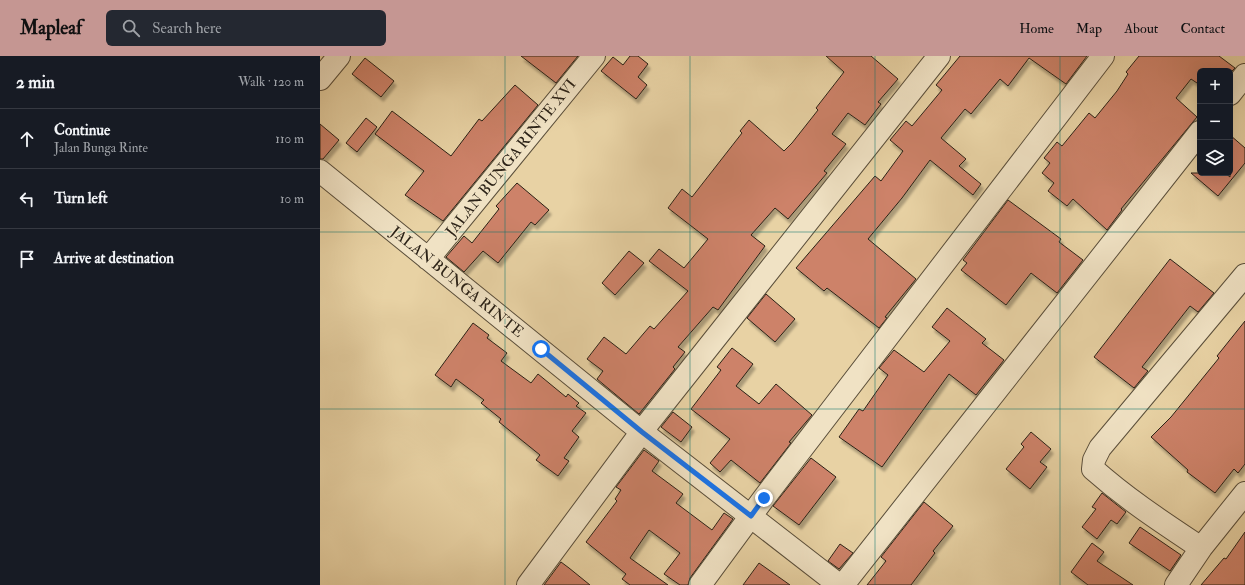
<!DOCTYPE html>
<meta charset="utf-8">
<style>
body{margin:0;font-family:"IM FELL Double Pica",serif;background:#242831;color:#f1f3f6}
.controls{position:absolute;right:12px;top:12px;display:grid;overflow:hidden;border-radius:6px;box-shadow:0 4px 16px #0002}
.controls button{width:36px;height:36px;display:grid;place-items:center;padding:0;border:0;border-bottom:1px solid #363941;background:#171b24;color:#f1f3f6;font:20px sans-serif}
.stop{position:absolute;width:12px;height:12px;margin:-9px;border:3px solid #1a73e8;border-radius:50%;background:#fff}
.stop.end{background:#1a73e8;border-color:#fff;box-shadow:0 1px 4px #0008}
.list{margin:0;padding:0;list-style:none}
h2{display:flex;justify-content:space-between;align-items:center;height:52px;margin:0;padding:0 16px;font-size:17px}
h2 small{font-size:13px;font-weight:400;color:#9ea1a6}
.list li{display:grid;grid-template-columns:26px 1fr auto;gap:12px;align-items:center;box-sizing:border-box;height:60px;padding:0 16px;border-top:1px solid #363941}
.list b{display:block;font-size:15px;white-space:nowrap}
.list p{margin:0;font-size:13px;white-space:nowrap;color:#9ea1a6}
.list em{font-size:13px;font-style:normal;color:#9ea1a6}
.icon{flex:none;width:22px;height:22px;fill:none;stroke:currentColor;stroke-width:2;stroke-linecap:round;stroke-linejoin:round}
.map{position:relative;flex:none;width:925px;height:529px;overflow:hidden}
header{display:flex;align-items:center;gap:24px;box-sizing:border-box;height:56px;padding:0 20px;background:#c59692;color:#111}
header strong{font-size:19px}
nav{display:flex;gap:22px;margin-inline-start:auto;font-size:14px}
.search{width:280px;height:36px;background:#242831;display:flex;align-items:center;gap:10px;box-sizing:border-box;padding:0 14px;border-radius:6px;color:#9ea1a6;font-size:15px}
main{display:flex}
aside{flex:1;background:#171b24}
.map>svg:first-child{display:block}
</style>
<header>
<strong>Mapleaf</strong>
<div class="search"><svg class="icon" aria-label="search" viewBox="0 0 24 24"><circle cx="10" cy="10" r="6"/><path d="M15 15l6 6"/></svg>Search here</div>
<nav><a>Home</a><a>Map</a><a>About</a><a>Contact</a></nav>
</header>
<main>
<aside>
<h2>2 min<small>Walk · 120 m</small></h2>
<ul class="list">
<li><svg class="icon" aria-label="ahead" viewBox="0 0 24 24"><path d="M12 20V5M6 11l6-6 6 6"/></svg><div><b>Continue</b><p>Jalan Bunga Rinte</p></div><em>110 m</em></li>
<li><svg class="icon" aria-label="left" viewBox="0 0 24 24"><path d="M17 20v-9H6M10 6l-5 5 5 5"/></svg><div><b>Turn left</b></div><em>10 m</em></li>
<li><svg class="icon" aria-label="arrive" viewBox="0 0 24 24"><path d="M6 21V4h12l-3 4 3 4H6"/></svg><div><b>Arrive at destination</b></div></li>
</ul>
</aside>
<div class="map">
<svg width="925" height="529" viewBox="0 0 925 529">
<defs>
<filter id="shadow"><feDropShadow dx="2.5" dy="4.5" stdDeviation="1" flood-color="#0004"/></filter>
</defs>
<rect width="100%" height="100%" fill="#e8d2a4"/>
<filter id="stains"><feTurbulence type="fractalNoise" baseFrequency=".005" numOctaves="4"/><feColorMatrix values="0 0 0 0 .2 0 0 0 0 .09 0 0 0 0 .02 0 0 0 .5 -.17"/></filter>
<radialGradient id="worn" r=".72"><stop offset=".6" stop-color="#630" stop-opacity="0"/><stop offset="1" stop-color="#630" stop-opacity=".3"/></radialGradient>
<!-- building -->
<path fill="#cd8269" stroke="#2b2217" filter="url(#shadow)" d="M201,0h57l-22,27z
M310,0h8l10,8 -10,13 9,8 -11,14 -35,-28 12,-14 10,8z
M506,0h45l27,23 -20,23 3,2 -16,21 -17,-12 -16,21 14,10 -22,27 3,2 -39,46 -13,-11 -24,27 14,11 -47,64 -5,-3 -35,40 7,5 -12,15 2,2 -36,45 -42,-35 6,-8 -16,-12 17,-22 22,17 24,-28 4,3 34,-38 -39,-30 10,-12 25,19 24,-29 -40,-31 14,-19 10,8 50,-64 -2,-2 9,-11 35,31 8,-8 26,-33 -2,-2 28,-36z
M640,0h127l-21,28 -37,-26 -21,28 -8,-7 -29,35 -6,-5 -24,29 25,21 -7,7 22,18 -8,11 -43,-35 -28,38 -34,41 48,40 -31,38 2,1 -8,10 -52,-40 -3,3 -28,-23 79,-92 6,5 22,-30 -13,-11 16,-19 6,5 30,-36 -6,-5z
M819,0h80l16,12 -3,3h-32v14l-9,-6 -15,19 21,19 -76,92 1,1 -15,20 -34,-31 -6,7 -19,-15 6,-8 -12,-10 8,-10 -6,-5 13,-16 5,4 27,-33 6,5 22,-27 11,-17 -2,-2z
M45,2l29,23 -13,16 -29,-23z
M195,29l23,20 -95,116 -38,-26 19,-24 -49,-37 17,-23 59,45 28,-37 3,2z
M46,62l11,9 -20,25 -11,-9z
M0,68l19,16 -16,19h-3z
M910,79l15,13v15l-27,33 -27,-23h34l5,4z
M197,127l32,27 -14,15 -4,-3 -33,41 -15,-12 -19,21 -18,-15 18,-21 8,7 27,-34 -3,-3z
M688,144l53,39 -2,3 24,18 -26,33 -26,-20 -25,32 -45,-35 6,-7 -4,-3z
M309,195l15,12 -29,32 -13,-12z
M850,203l44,34 -16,19 -8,-6 -48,61 6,4 -14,17 -40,-31z
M446,238l29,25 -20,23 -28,-24z
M627,252l39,31 -4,4 22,17 -28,35 -27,-21 -67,93 -43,-30 20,-28 4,2 25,-36 -9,-7 15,-18 30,22 26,-31 -18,-14z
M925,265v143l-7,9 -4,-4 -19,24 -28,-21 1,-2 -37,-33 20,-20 48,-59 -2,-2z
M153,267l16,12 -2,3 20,15 -6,8 30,22 7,-9 28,23 2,-3 11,9 -3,3 10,7 -14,18 7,6 -15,21 5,3 -11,15 -22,-16 4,-5 -41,-33 2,-3 -20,-16 3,-3 -28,-21 -5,8 -16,-12z
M412,292l21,16 -17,22 23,18 17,-20 36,31 -23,27 2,1 -31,40 -29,-23 -11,12 -10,-9 20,-24 -39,-30 30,-39 -4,-3z
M353,356l19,15 -11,15 -20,-15z
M711,376l20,17 -11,13 7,5 -17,22 -24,-20 18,-22 -3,-3z
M324,394l15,11 -7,10 31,23 -7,9 36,27 12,-17 9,6 -43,59 -2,7h-8l-16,-11 16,-21 -31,-23 -19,28 38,27h-38l-8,-6 4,-5 -40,-32 31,-41 -2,-2 6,-9 -5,-3z
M491,402l25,19 -37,48 -26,-19z
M782,437l24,19 -9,12 -6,-4 -14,19 -15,-12 14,-18 -4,-2z
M604,446l29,24 -20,25 2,2 -24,32h-44l19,-24 -5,-4z
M820,471l41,28 -11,16 -41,-28z
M925,476v53h-44l23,-27 2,1z
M772,487l12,9 -7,9 36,24h-45l-17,-13z
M520,488l13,9 -14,16 -11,-8z
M241,506l8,6 21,17h-46z
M439,507l31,22h-47z"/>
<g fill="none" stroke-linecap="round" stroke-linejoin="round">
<defs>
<path id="minor" d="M0,23l19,-23
M910,38l15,-19
M0,115l322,261 197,153
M108,203l166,-203
M881,492l44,-55
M208,529l121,-163 290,-366
M380,529l64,-87 339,-442
M523,529l357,-453
M856,529l25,-37c-39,-26 -73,-48 -108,-79l1,-9 6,-12 145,-173"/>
</defs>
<!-- minor casing -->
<use href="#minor" stroke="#5a4e3a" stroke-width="24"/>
<!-- minor -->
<use href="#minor" stroke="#f0e2c4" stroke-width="22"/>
</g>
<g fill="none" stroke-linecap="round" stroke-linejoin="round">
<!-- route -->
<path stroke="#1a73e8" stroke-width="5" d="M221,293l101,83 109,84 13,-18"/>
</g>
<!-- grid -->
<path fill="none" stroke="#0f766e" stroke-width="1" stroke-opacity="0.55" d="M185,0v529M370,0v529M555,0v529M740,0v529M0,176h925M0,353h925"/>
<g text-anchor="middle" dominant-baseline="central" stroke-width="3" stroke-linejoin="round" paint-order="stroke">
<!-- street labels -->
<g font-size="15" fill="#2b2217" stroke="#f0e2c4">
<text transform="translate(191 102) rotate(-51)">JALAN BUNGA RINTE XVI</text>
<text transform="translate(137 226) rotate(39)">JALAN BUNGA RINTE</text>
</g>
</g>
<rect width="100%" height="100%" filter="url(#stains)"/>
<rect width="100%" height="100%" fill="url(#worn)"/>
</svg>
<div class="controls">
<button>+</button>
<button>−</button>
<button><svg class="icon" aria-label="layers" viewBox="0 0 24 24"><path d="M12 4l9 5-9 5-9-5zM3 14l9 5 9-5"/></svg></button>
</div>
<div class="stop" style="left:221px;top:293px"></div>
<div class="stop end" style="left:444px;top:442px"></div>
</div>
</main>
